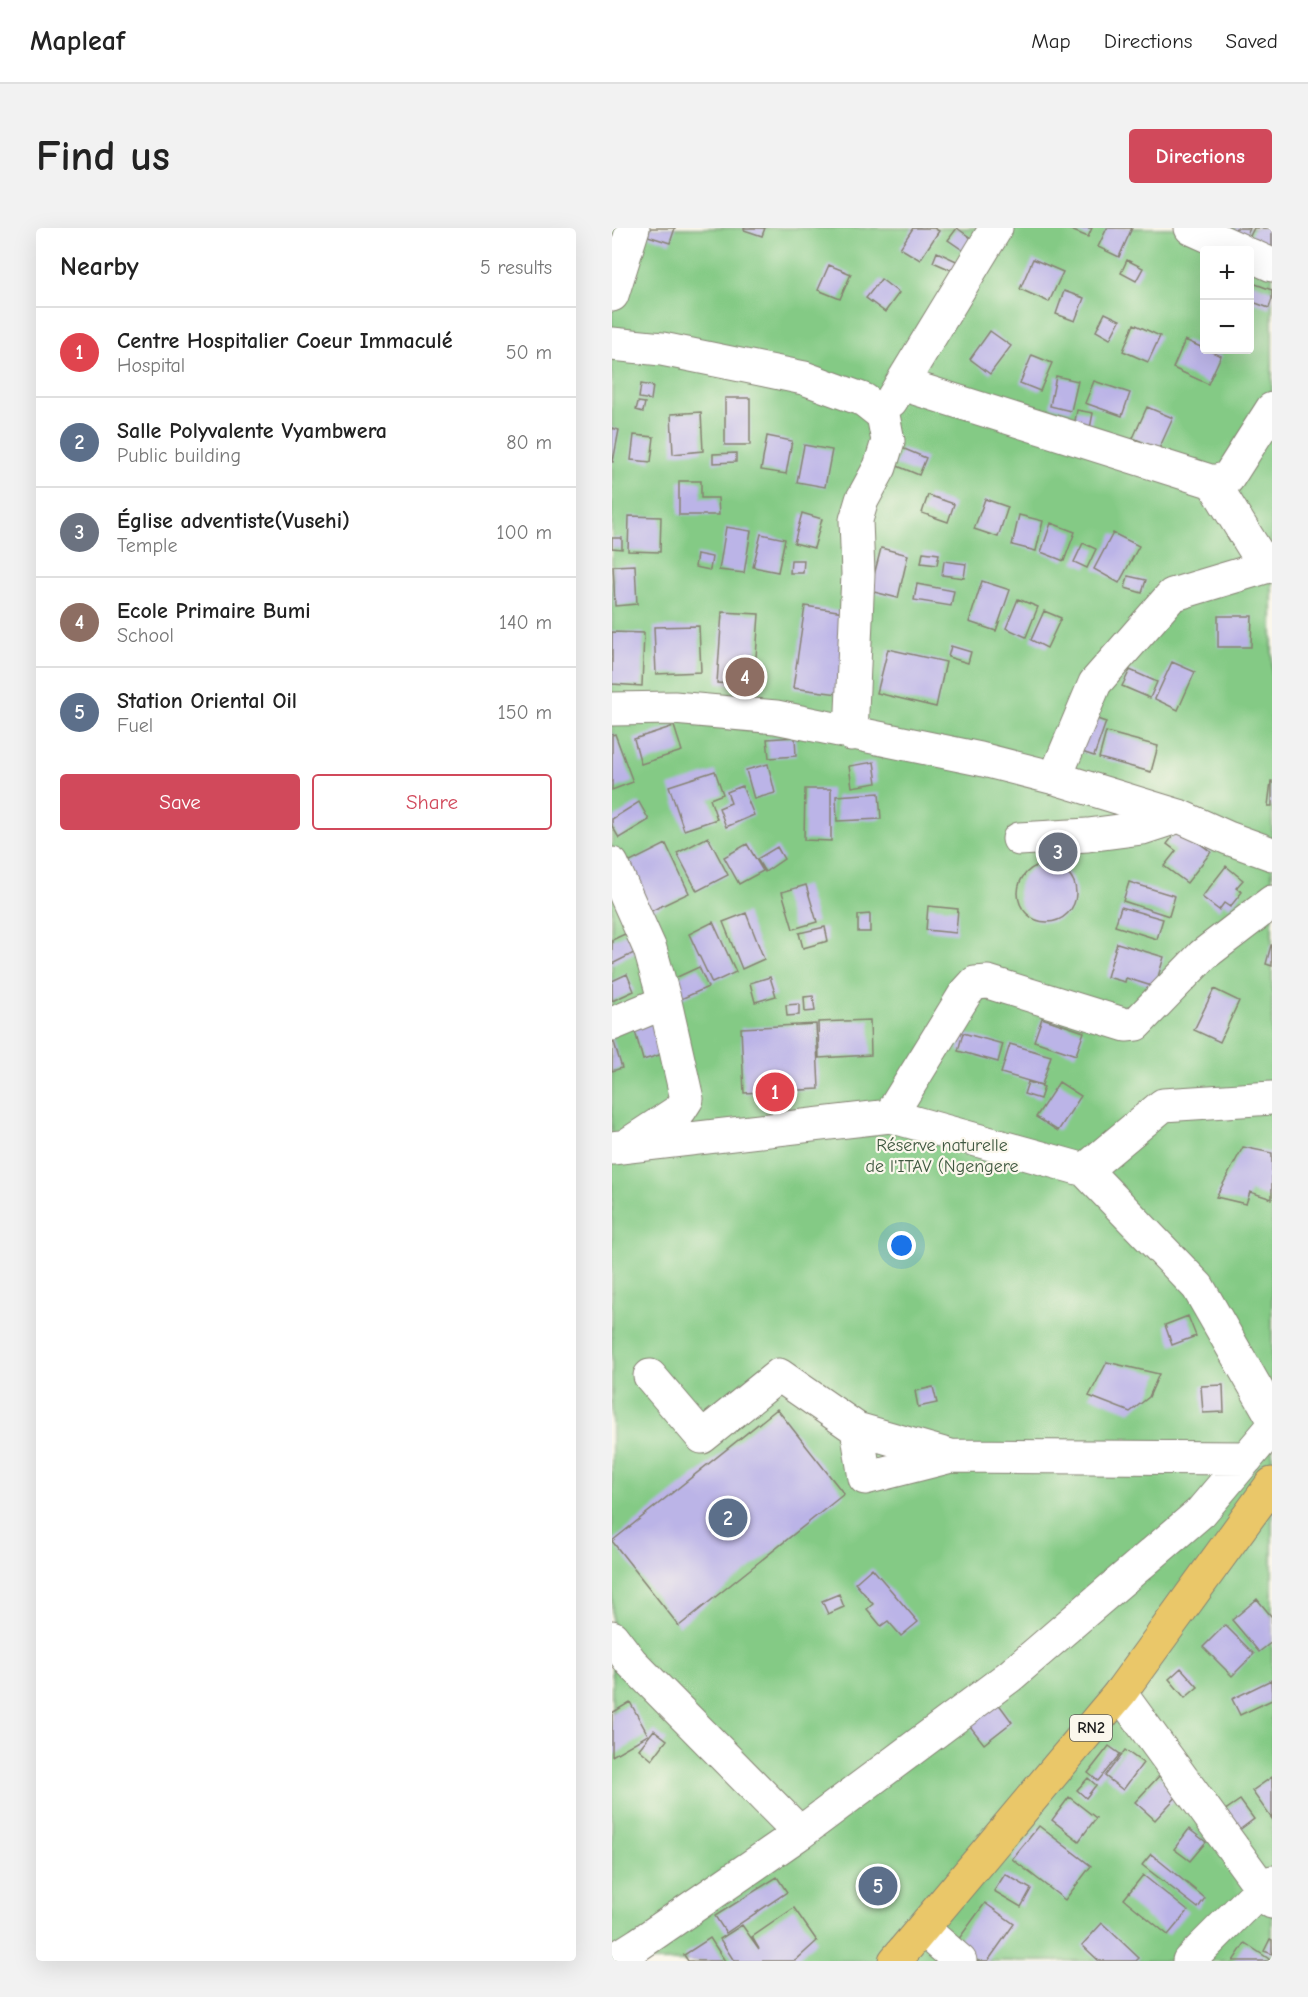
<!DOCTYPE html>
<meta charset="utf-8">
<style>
body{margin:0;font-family:"Comic Neue",sans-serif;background:#f2f2f2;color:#222}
.controls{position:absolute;right:18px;top:18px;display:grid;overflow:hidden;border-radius:6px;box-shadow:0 6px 24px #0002}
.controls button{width:54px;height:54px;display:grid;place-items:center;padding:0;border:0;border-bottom:2px solid #e0e0e0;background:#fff;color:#222;font:30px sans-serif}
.you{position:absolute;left:290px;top:1018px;width:21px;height:21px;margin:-15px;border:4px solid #fff;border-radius:50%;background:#1a73e8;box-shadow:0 0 0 9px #1a73e833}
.badge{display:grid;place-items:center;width:39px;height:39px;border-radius:50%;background:#d1495b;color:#fff;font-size:20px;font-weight:700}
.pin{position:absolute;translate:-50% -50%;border:3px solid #fff;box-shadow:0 2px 6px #0006}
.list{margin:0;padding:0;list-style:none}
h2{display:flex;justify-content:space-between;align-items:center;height:78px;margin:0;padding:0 24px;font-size:26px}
h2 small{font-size:20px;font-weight:400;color:#767676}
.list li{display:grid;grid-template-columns:39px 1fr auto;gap:18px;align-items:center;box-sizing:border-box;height:90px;padding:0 24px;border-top:2px solid #e0e0e0}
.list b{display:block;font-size:22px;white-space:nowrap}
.list p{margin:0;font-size:20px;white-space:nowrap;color:#767676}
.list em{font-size:20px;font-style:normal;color:#767676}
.actions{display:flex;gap:12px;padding:18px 24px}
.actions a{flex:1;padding:14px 0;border:2px solid #d1495b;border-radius:6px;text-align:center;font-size:21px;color:#d1495b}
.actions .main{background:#d1495b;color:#fff}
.map{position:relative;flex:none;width:660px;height:1733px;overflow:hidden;border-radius:6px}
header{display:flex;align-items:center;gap:36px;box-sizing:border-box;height:84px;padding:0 30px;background:#fff;border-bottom:2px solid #e0e0e0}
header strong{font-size:28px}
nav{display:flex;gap:33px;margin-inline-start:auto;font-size:21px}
.intro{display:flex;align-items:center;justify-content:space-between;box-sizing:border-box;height:144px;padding:0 36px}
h1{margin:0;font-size:42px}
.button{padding:15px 27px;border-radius:6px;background:#d1495b;color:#fff;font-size:21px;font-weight:700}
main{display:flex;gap:36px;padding:0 36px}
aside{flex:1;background:#fff;border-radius:6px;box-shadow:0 6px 24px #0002}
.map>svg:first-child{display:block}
</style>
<header>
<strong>Mapleaf</strong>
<nav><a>Map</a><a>Directions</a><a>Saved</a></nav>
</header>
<div class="intro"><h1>Find us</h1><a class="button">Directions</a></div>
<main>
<aside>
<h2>Nearby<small>5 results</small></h2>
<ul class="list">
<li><span class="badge" style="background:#e0444e">1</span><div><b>Centre Hospitalier Coeur Immaculé</b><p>Hospital</p></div><em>50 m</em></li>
<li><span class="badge" style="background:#5c6f8a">2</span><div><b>Salle Polyvalente Vyambwera</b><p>Public building</p></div><em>80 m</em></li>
<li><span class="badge" style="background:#6b7280">3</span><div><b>Église adventiste(Vusehi)</b><p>Temple</p></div><em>100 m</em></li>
<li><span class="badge" style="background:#8d6e63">4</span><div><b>Ecole Primaire Bumi</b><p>School</p></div><em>140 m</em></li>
<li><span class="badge" style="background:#5c6f8a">5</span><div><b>Station Oriental Oil</b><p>Fuel</p></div><em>150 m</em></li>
</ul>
<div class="actions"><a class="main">Save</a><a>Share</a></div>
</aside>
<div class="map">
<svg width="660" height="1733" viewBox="0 0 660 1733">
<rect width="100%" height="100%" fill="#fbf7ec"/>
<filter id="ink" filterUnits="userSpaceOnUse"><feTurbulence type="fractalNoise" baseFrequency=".0167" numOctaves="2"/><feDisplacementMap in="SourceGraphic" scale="12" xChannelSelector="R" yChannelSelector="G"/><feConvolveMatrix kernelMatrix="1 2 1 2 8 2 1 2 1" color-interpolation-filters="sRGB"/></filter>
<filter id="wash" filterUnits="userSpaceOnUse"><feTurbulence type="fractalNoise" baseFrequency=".008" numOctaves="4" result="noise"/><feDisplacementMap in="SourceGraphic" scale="24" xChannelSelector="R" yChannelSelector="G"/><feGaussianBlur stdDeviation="1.35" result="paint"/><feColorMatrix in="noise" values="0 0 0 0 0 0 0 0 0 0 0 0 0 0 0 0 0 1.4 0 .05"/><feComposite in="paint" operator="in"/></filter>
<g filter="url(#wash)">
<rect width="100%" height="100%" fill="#efe7ca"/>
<!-- green -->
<path fill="#84ca85" stroke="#507350" stroke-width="1.5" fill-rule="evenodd" d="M0,0h660v1733h-660zM592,22h46v100h-46z"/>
<g id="blocks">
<!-- building -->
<path fill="#bbb4e7" d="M38,0h25l-5,15 -22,-7z
M132,0h21l-3,8 -18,-6z
M301,0h21l5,3 -19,29 -20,-12z
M345,0l18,13 -8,12 -19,-13z
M454,0h26l-4,9z
M495,0h25l-13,29 -21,-10z
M624,0h14l-5,12 -12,-5z
M642,0h18v24l-24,-12z
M325,24l26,12 -5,9 -25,-11z
M421,31l30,13 -14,30 -29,-13z
M515,32l16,8 -7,13 -15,-8z
M217,37l22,9 -11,25 -22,-9z
M269,51l18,14 -14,19 -19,-14z
M638,54l22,8v9l-3,9 -19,-7z
M452,63l20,7 -9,23 -19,-7z
M493,85l15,7 -10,19 -14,-8z
M522,96l26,12 -12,26 -25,-11z
M378,103l21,15 -21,28 -20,-15z
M573,112l36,16 -13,28 -35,-16z
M420,127l20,8 -12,28 -20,-8z
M444,148l22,5 -7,30 -21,-5z
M482,153l36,12 -8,23 -37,-13z
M29,156l12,2 -2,14 -12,-2z
M113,170h25v47h-25z
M26,174l7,1 -2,9 -7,-2z
M535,179l26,11 -14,31 -26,-11z
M465,182l16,3 -4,21 -16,-3z
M89,184l2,39 -30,3 -2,-40z
M0,200l7,2 -6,32h-1z
M22,207l20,2 -3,25 -20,-2z
M155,208l25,5 -6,33 -25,-4z
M192,217l28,5 -7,37 -28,-5z
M290,220l24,10 -7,17 -24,-10z
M124,225v9l-23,1v-9z
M67,253h22v17h17l1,17h-40z
M316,267l26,9 -6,18 -26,-9z
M373,271l23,8 -10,30 -24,-8z
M190,285l20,6 -8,29 -20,-5z
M407,287l24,6 -7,30 -24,-6z
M17,288l32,1 -1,35 -32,-1z
M439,295l24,9 -11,29 -23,-9z
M114,299l25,4 -7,42 -25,-3z
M501,305l26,13 -20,37 -25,-14z
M149,306l24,5 -7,33 -25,-5z
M0,310h10v11l-10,-1z
M471,315l13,6 -9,19 -13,-6z
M269,320l27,7 -10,43 -28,-7z
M311,324l16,2 -2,11 -16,-2z
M85,326l15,3 -2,13 -15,-3z
M179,332h13l-1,13h-13z
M332,333l22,3 -2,14 -22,-3z
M23,337l2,39 -22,2 -2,-40z
M516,348l18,4 -4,13 -17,-5z
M370,353l28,9 -14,41 -27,-9z
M305,356l37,7 -3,15 -37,-6z
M406,371l20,8 -12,30 -20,-9z
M193,378l45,7 -12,81 -45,-6z
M432,383l17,7 -14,30 -16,-8z
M110,384l37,2 -5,72 -37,-3z
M606,388h34l-1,31h-33z
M87,398l2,46 -45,2 -2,-47z
M0,404l32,1 -2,53 -30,-2z
M339,418l20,6 -3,11 -20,-6z
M276,421l58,13 -10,45 -59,-14z
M560,434l23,10 -17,38 -23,-11z
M518,442l27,12 -7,16 -28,-12z
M479,489l15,5 -12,34 -15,-5z
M62,498l8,25 -41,13 -7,-25z
M494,504l52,14 -7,26 -52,-14z
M3,506l18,48 -21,8v-55z
M183,509l1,19 -27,2 -2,-19z
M262,534l3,21 -25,4 -3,-21z
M156,536l7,29 -21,6 -8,-29z
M103,543l8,23 -13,5 7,20 -33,11 -15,-44z
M659,553h1v25h-4z
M130,558l12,29 -28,12 -7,-19 12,-5 -4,-11z
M193,561h26v52l-27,-1z
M267,565l2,26 -44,2 -1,-25z
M27,574l10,18 -30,18 -7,-12v-7z
M567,600l32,24 -24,31 -23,-17 12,-15 -9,-7z
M96,609l20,38 -31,16 -20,-38z
M54,616l23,49 -40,19 -23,-48z
M135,616l16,27 -24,13 -15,-27z
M165,619l7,12 -19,13 -8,-13z
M406 665a29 29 0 1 1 58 0a29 29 0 1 1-58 0Z
M614,638l17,14 -7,8 6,4 -12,15 -6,-4 -5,7 -17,-13z
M517,654l46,14 -6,20 -46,-15z
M194,657l11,37 -24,7 -11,-37z
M316,678l30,3 -2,24 -30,-3z
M509,679l42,12 -6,20 -42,-13z
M134,685l18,46 -22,10 -19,-47z
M258,686v18h-12v-17z
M101,694l23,50 -24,11 -23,-49z
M213,699l3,14 -25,7 -4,-15z
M15,705l9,19 -24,12v-24z
M505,715l47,14 -9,30 -29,-9 -1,4 -18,-5z
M659,717h1v21l-6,-2z
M87,739l9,20 -27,12 -8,-20z
M15,746l7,17 -22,10v-20z
M158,749l6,19 -21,6 -5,-19z
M602,761l25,12 -19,41 -26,-12z
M201,768l2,15 -10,1 -1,-15z
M187,776v11l-12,1 -1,-11z
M430,790l42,14 -8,23 -42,-14z
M258,792l1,35 -52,3 -1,-36z
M45,794l9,31 -23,7 -9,-32z
M204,796l3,65 -75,4 -3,-65z
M351,805l40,11 -5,18 -40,-11z
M0,808l10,32 -10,3z
M398,816l41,12 -9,29 -41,-12z
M416,854l16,5 -4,12 -16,-5z
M447,854l22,14 -23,35 -22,-14z
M631,919l29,6v46l-22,-7 -4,12 -30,-7z
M576,1088l8,20 -24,9 -7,-20z
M495,1134l52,12 -10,23 -19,15 -41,-16z
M611,1157l1,27 -21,1 -2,-27z
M321,1159l4,16 -19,4 -3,-16z
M165,1181l67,85 -165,132 -67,-85z
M260,1340l46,54 -17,14 -13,-15 -7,5 -14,-17 6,-5 -18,-21z
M227,1366l5,13 -16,7 -6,-13z
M645,1371l15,18v25l-13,10 -27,-32z
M613,1397l29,29 -22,22 -29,-29z
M569,1440l17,19 -13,11 -16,-19z
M659,1452l1,20 -32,15 -8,-16z
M18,1474l18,33 -36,21v-43z
M386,1475l14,19 -28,22 -15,-19z
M42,1502l13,10 -15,20 -13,-11z
M497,1518l11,8 -22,27 -10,-8z
M513,1522l18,13 -20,27 -18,-14z
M547,1548l20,18 -24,26 -20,-18z
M660,1549v42l-20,-28z
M476,1550l8,7 -10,13 -9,-8z
M457,1569l27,21 -17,23 -27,-21z
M628,1572l14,19 -16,12 -14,-20z
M427,1598l52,40 -26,34 -53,-41z
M577,1601l17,13 -16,19 -16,-12z
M539,1626l54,44 -7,10 -56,-43z
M393,1646l26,15 -10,18 -27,-16z
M531,1647l45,36 -20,24 -44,-36z
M165,1649l10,15 -61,41 -11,-17z
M373,1675l29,21 -26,37h-10l-23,-17z
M182,1680l23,33 -22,20h-61l-14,-22 22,-14 17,24 -7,-12z
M490,1695l37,35 -3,3h-37l-17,-16z
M98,1710l15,23h-37l-4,-6z
M658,1711l2,1v14l-8,-3z
M633,1715l24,16 -1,2h-35z"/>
</g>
</g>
<g filter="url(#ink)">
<use href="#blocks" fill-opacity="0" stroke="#868273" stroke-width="1.5"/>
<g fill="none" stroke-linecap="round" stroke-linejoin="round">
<defs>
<path id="minor" d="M579,0l49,22
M638,27l22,10
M0,67l21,-67
M0,116l50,5 142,29 60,22 19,15 5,26 -8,26 -18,33 -6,20 2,54 -7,160
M290,156l311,98 15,-4 44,-69
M279,173l105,-173
M601,254l44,71 12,12
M0,481l62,-1 102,9 204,42 75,19 124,38 49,22 44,16
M443,550l40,-95 77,-88 100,-30
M407,611l69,-4 54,-7 37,-12
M0,636l38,85 15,53 22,97 -7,11 -50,33
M0,796l53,-22
M278,888l75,-122 10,-11 13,-1 138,43 10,-1 67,-69 69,-53
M0,920l278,-32 195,54 113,117 74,129
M473,942l78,-65 109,-7
M38,1148l52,61 77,-62 78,54 8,49 86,-22 296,2
M245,1201l94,27
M0,1409l19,25 169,171
M508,1465l152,209
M311,1701l37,32
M0,1733l27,-17 161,-111 210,-157 191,-164 71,-84
M577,1733l73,-73 10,-6"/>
<path id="highway" d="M283,1733l225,-268 152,-209"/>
</defs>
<!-- minor casing -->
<use href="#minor" stroke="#868273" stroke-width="35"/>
<!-- highway casing -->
<use href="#highway" stroke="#868273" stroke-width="35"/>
<!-- minor -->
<use href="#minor" stroke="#fff" stroke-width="33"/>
<!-- highway -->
<use href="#highway" stroke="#eac769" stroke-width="33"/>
</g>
</g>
<g text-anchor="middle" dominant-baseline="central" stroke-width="4.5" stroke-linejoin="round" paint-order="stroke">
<!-- shield labels -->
<rect fill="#fbf7ec" stroke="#5f5e5a" stroke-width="1.5" x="458" y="1487" width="42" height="26" rx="4.5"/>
<g font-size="16" font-weight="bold" fill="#1c1c1c">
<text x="479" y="1500">RN2</text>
</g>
<!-- park labels -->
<g font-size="18" fill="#405941" stroke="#fbf7ec">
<text x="330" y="917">Réserve naturelle<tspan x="330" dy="21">de l'ITAV (Ngengere</tspan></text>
</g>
</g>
</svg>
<div class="controls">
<button>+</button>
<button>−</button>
</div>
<div class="you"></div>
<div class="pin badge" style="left:163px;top:864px;background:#e0444e">1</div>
<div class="pin badge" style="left:116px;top:1290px;background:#5c6f8a">2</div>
<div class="pin badge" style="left:446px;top:624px;background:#6b7280">3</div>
<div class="pin badge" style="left:133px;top:449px;background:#8d6e63">4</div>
<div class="pin badge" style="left:266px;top:1658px;background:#5c6f8a">5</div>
</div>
</main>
